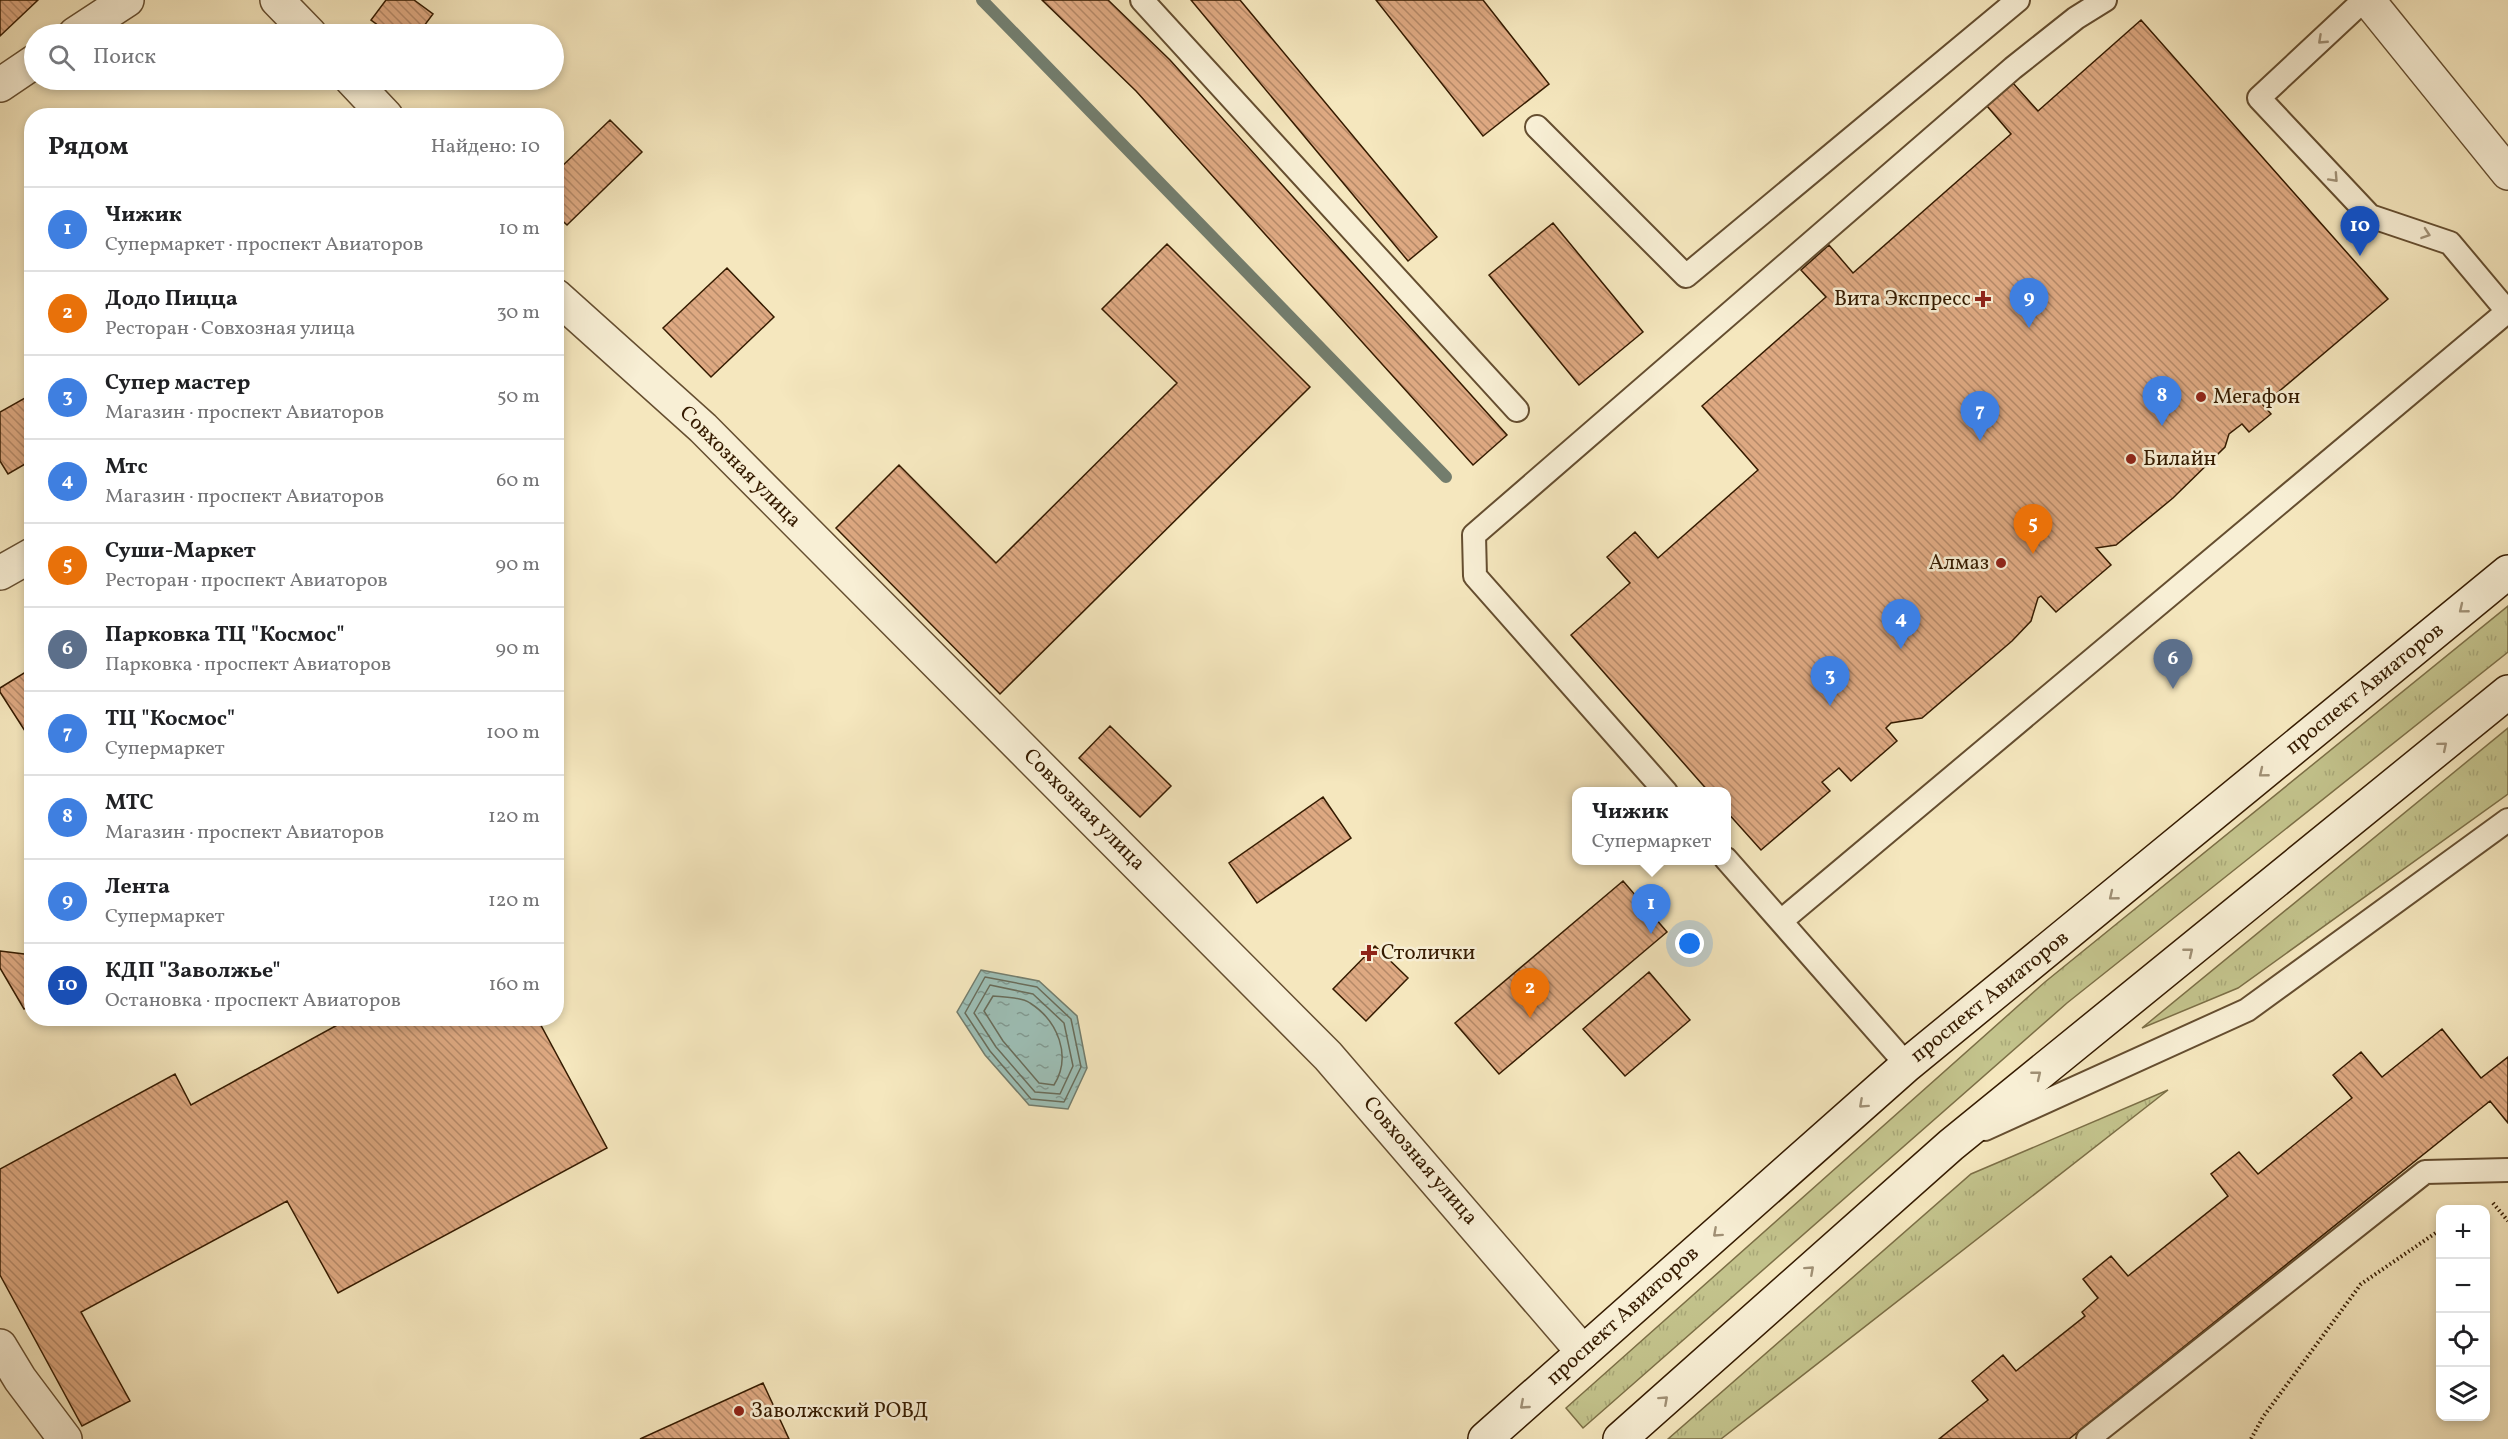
<!DOCTYPE html>
<html lang="ru">
<meta charset="utf-8">
<style>
body{margin:0;font-family:Vollkorn,serif;background:#f6f6f6;color:#202124}
.controls{position:absolute;right:18px;bottom:18px;display:grid;overflow:hidden;border-radius:12px;box-shadow:0 3px 9px #0003}
.controls button{width:54px;height:54px;display:grid;place-items:center;padding:0;border:0;border-bottom:2px solid #e0e0e0;background:#fff;color:#202124;font:30px sans-serif}
.you{position:absolute;left:1690px;top:944px;width:21px;height:21px;margin:-15px;border:4px solid #fff;border-radius:50%;background:#1a73e8;box-shadow:0 0 0 9px #1a73e833}
.badge{display:grid;place-items:center;width:39px;height:39px;border-radius:50%;background:#d93025;color:#fff;font-size:20px;font-weight:700}
.pin{position:absolute;translate:-50% -50px;filter:drop-shadow(0 2px 3px #0008)}
.pin::after{content:'';position:absolute;top:32px;width:21px;height:18px;background:inherit;clip-path:polygon(0 0,100% 0,50% 100%)}
.popup{position:absolute;left:1572px;top:787px;width:159px;height:78px;box-sizing:border-box;display:grid;place-content:center;border-radius:12px;background:#fff;filter:drop-shadow(0 2px 4px #0005);font-size:20px;white-space:nowrap;color:#757577}
.popup b{font-size:22px;color:#202124}
.popup::after{content:'';position:absolute;left:50%;top:100%;margin-left:-12px;border:12px solid transparent;border-top-color:#fff}
.list{margin:0;padding:0;list-style:none}
h2{display:flex;justify-content:space-between;align-items:center;height:78px;margin:0;padding:0 24px;font-size:26px}
h2 small{font-size:20px;font-weight:400;color:#757577}
.list li{display:grid;grid-template-columns:39px 1fr auto;gap:18px;align-items:center;box-sizing:border-box;height:84px;padding:0 24px;border-top:2px solid #e0e0e0}
.list b{display:block;font-size:22px;white-space:nowrap}
.list p{margin:0;font-size:20px;white-space:nowrap;color:#757577}
.list em{font-size:20px;font-style:normal;color:#757577}
.icon{flex:none;width:33px;height:33px;fill:none;stroke:currentColor;stroke-width:2;stroke-linecap:round;stroke-linejoin:round}
.map{position:relative;flex:none;width:2508px;height:1439px;overflow:hidden}
.search{position:absolute;background:#fff;box-shadow:0 3px 9px #0003;left:24px;top:24px;width:540px;height:66px;display:flex;align-items:center;gap:15px;box-sizing:border-box;padding:0 21px;border-radius:33px;color:#757577;font-size:22px}
.panel{position:absolute;background:#fff;box-shadow:0 3px 9px #0003;left:24px;top:108px;width:540px;height:918px;border-radius:24px}
.map>svg:first-child{display:block}
</style>
<div class="map">
<svg width="2508" height="1439" viewBox="0 0 2508 1439">
<defs>
<pattern id="grass-tufts" width="24" height="20" patternUnits="userSpaceOnUse" patternTransform="scale(1.5)"><rect width="24" height="20" fill="#c3c38c"/><path d="M3 7l-1-3M5 7V3M7 7l1-3M15 17l-1-3M17 17v-4M19 17l1-3" fill="none" stroke="#a8a777"/></pattern>
<pattern id="water-ripples" width="26" height="14" patternUnits="userSpaceOnUse" patternTransform="scale(1.5)"><rect width="26" height="14" fill="#9dbfb6"/><path d="M2 4q2-2 4 0t4 0M15 11q2-2 4 0t4 0" fill="none" stroke="#819a92"/></pattern>
<pattern id="building-back-hatch" width="6" height="6" patternUnits="userSpaceOnUse" patternTransform="scale(1.5)"><rect width="6" height="6" fill="#dea982"/><path d="M-1 5l2 2M0 0l6 6M5-1l2 2" fill="none" stroke="#b58968"/></pattern>
</defs>
<rect width="100%" height="100%" fill="#f5e7be"/>
<filter id="stains"><feTurbulence type="fractalNoise" baseFrequency=".00333" numOctaves="4"/><feColorMatrix values="0 0 0 0 .2 0 0 0 0 .09 0 0 0 0 .02 0 0 0 .5 -.17"/></filter>
<radialGradient id="worn" r=".72"><stop offset=".6" stop-color="#630" stop-opacity="0"/><stop offset="1" stop-color="#630" stop-opacity=".3"/></radialGradient>
<!-- grass -->
<path fill="url(#grass-tufts)" stroke="#7c6f46" stroke-width="1.5" d="M2508,606v46l-441,351 -484,425 -17,-20 479,-426z
M2508,728v66l-270,194 -96,40z
M2168,1090l-447,349h-53l303,-265z"/>
<!-- water -->
<path fill="url(#water-ripples)" stroke="#737d6d" stroke-width="1.5" d="M981,970l58,11 38,35 10,52 -19,41 -39,-4 -44,-50 -28,-43z"/>
<g fill="none" stroke-linecap="round" stroke-linejoin="round">
<!-- shore -->
<path stroke="#696d5b" stroke-width="1.5" d="M985,977l52,10 34,32 10,48 -17,35 -33,-3 -41,-48 -25,-38z
M990,985l43,9 31,29 9,43 -13,28 -25,-2 -39,-45 -22,-34z
M993,996c10,1 29,1 37,7 28,18 42,53 24,82l-15,-2 -36,-42 -19,-30z"/>
<!-- stream -->
<path stroke="#737d6d" stroke-width="12" d="M982,0l464,477"/>
</g>
<!-- building -->
<path fill="url(#building-back-hatch)" stroke="#351b00" stroke-width="1.5" d="M0,0h38l-38,36z
M386,0h28l19,14 -15,20h-28l-19,-14z
M1042,0h66l62,60 337,375 -34,30 -337,-374z
M1191,0h49l197,237 -29,24z
M1376,0h107l66,84 -66,52z
M2141,20l247,279 -125,106 8,9 -22,18 -7,-8 -13,10 -4,13 -52,51 -57,47 -20,3 15,17 -55,47 -15,-16 -3,2 -7,23 -19,20 -90,77 -31,5 -5,5 11,13 -46,40 -12,-13 -17,14 8,9 -69,59 -35,-39v-19h-17l-138,-157 59,-52 -23,-26 28,-25 23,26 100,-88 -56,-64 124,-109 -25,-27 28,-25 24,28 158,-139 -24,-28 26,-23 25,28z
M610,120l32,32 -75,73 -11,-10v-43z
M1553,223l90,109 -64,53 -90,-110z
M1167,244l143,143 -310,307 -164,-166 63,-63 97,98 181,-180 -75,-74z
M727,268l47,49 -63,60 -48,-49z
M32,394v66l-24,14 -8,-13v-49z
M32,668v74l-32,-50v-4z
M1110,726l61,60 -31,31 -61,-59z
M1323,797l28,41 -94,65 -28,-40z
M1623,881l44,51 -168,142 -44,-51z
M1375,946l33,32 -42,43 -33,-32z
M0,951l32,4v50l-8,4 -24,-41z
M1649,972l41,48 -65,56 -42,-47z
M350,1018h187l70,130 -269,145 -51,-92 -206,111 49,89 -48,25 -82,-151v-106l175,-95 16,31z
M2442,1029l39,49 27,-21v66l-18,-22 -421,338h-130l49,-39 -16,-19 31,-26 13,16 69,-55 -3,-4 16,-14 -15,-19 28,-23 17,20 100,-80 -17,-22 28,-22 19,22 94,-76 -19,-23 28,-23 21,25z
M763,1383l26,56h-149z"/>
<g fill="none" stroke-linecap="round" stroke-linejoin="round">
<defs>
<path id="lane" d="M1142,0l375,410
M2364,0l-105,98 111,118 80,27 57,68
M1537,127l149,149 332,-276
M1666,792l-191,-216 -1,-41 539,-467 63,-50 29,-18
M1726,859l181,206
M1781,921l727,-610
M1985,1129l262,-119 261,-190
M2088,1439l337,-267 83,-2"/>
<path id="street" d="M277,0l33,34
M2368,0l140,173
M75,34l52,-34
M352,80l34,36
M0,85l34,-23
M556,296l147,132 625,628 255,296
M0,573l32,-18
M0,1346l20,33 45,60"/>
<path id="secondary" d="M1485,1439l422,-374 601,-493
M1620,1439l331,-294 557,-453"/>
</defs>
<!-- lane casing -->
<use href="#lane" stroke="#654e30" stroke-width="26"/>
<!-- street casing -->
<use href="#street" stroke="#654e30" stroke-width="36"/>
<!-- secondary casing -->
<use href="#secondary" stroke="#351b00" stroke-width="36"/>
<!-- path -->
<path stroke="#351b00" stroke-width="4" stroke-dasharray="1.5 3" stroke-linecap="butt" d="M2493,1203l15,18
M2251,1439l12,-22 98,-133 79,-54"/>
<!-- lane -->
<use href="#lane" stroke="#f8efd5" stroke-width="22"/>
<!-- street -->
<use href="#street" stroke="#f8efd5" stroke-width="33"/>
<!-- secondary -->
<use href="#secondary" stroke="#f8efd5" stroke-width="33"/>
</g>
<!-- one-way arrows -->
<defs><path id="oneway-chevron" d="M-2-3.5L2.5 0L-2 3.5" fill="none" stroke-width="1.6" stroke-linecap="round" stroke-linejoin="round" transform="scale(1.5)"/></defs>
<g stroke="#a09075">
<use href="#oneway-chevron" transform="translate(2322 40) rotate(137)"/>
<use href="#oneway-chevron" transform="translate(2334 178) rotate(47)"/>
<use href="#oneway-chevron" transform="translate(2426 234) rotate(19)"/>
<use href="#oneway-chevron" transform="translate(2463 609) rotate(141)"/>
<use href="#oneway-chevron" transform="translate(2443 746) rotate(-40)"/>
<use href="#oneway-chevron" transform="translate(2263 773) rotate(141)"/>
<use href="#oneway-chevron" transform="translate(2113 896) rotate(141)"/>
<use href="#oneway-chevron" transform="translate(2189 952) rotate(-39)"/>
<use href="#oneway-chevron" transform="translate(2037 1075) rotate(-39)"/>
<use href="#oneway-chevron" transform="translate(1863 1104) rotate(138)"/>
<use href="#oneway-chevron" transform="translate(1717 1233) rotate(138)"/>
<use href="#oneway-chevron" transform="translate(1810 1270) rotate(-42)"/>
<use href="#oneway-chevron" transform="translate(1664 1400) rotate(-42)"/>
<use href="#oneway-chevron" transform="translate(1524 1405) rotate(139)"/>
</g>
<!-- markers -->
<g fill="#8f2418" stroke="#f8efd5" stroke-width="2">
<path d="M1980 290h6v6h6v6h-6v6h-6v-6h-6v-6h6z"/>
<circle cx="2201" cy="397" r="6"/>
<circle cx="2131" cy="459" r="6"/>
<circle cx="2001" cy="563" r="6"/>
<path d="M1366 944h6v6h6v6h-6v6h-6v-6h-6v-6h6z"/>
<circle cx="739" cy="1411" r="6"/>
</g>
<g text-anchor="middle" dominant-baseline="central" stroke-width="5" stroke-linejoin="round" paint-order="stroke">
<!-- poi labels -->
<g font-size="21" fill="#351b00" stroke="#f8efd5" text-anchor="start">
<text x="1971" y="299" text-anchor="end">Вита Экспресс</text>
<text x="2213" y="397">Мегафон</text>
<text x="2143" y="459">Билайн</text>
<text x="1989" y="563" text-anchor="end">Алмаз</text>
<text x="1381" y="953">Столички</text>
<text x="751" y="1411">Заволжский РОВД</text>
</g>
<!-- street labels -->
<g font-size="21" fill="#351b00" stroke="#f8efd5">
<text transform="translate(740 467) rotate(45)">Совхозная улица</text>
<text transform="translate(2365 689) rotate(-39)">проспект Авиаторов</text>
<text transform="translate(1084 810) rotate(45)">Совхозная улица</text>
<text transform="translate(1990 997) rotate(-39)">проспект Авиаторов</text>
<text transform="translate(1420 1161) rotate(49)">Совхозная улица</text>
<text transform="translate(1623 1316) rotate(-42)">проспект Авиаторов</text>
</g>
</g>
<rect width="100%" height="100%" filter="url(#stains)"/>
<rect width="100%" height="100%" fill="url(#worn)"/>
</svg>
<div class="controls">
<button>+</button>
<button>−</button>
<button><svg class="icon" aria-label="locate" viewBox="0 0 24 24"><circle cx="12" cy="12" r="6"/><path d="M12 2v4M12 18v4M2 12h4M18 12h4"/></svg></button>
<button><svg class="icon" aria-label="layers" viewBox="0 0 24 24"><path d="M12 4l9 5-9 5-9-5zM3 14l9 5 9-5"/></svg></button>
</div>
<div class="you"></div>
<div class="pin badge" style="left:1651px;top:934px;background:#3f7fe0">1</div>
<div class="popup"><b>Чижик</b>Супермаркет</div>
<div class="pin badge" style="left:1530px;top:1018px;background:#e8710a">2</div>
<div class="pin badge" style="left:1830px;top:706px;background:#3f7fe0">3</div>
<div class="pin badge" style="left:1901px;top:649px;background:#3f7fe0">4</div>
<div class="pin badge" style="left:2033px;top:554px;background:#e8710a">5</div>
<div class="pin badge" style="left:2173px;top:689px;background:#5c6f8a">6</div>
<div class="pin badge" style="left:1980px;top:441px;background:#3f7fe0">7</div>
<div class="pin badge" style="left:2162px;top:426px;background:#3f7fe0">8</div>
<div class="pin badge" style="left:2029px;top:328px;background:#3f7fe0">9</div>
<div class="pin badge" style="left:2360px;top:256px;background:#1a4fb4">10</div>
<div class="search"><svg class="icon" aria-label="search" viewBox="0 0 24 24"><circle cx="10" cy="10" r="6"/><path d="M15 15l6 6"/></svg>Поиск</div>
<section class="panel">
<h2>Рядом<small>Найдено: 10</small></h2>
<ul class="list">
<li><span class="badge" style="background:#3f7fe0">1</span><div><b>Чижик</b><p>Супермаркет · проспект Авиаторов</p></div><em>10 m</em></li>
<li><span class="badge" style="background:#e8710a">2</span><div><b>Додо Пицца</b><p>Ресторан · Совхозная улица</p></div><em>30 m</em></li>
<li><span class="badge" style="background:#3f7fe0">3</span><div><b>Супер мастер</b><p>Магазин · проспект Авиаторов</p></div><em>50 m</em></li>
<li><span class="badge" style="background:#3f7fe0">4</span><div><b>Мтс</b><p>Магазин · проспект Авиаторов</p></div><em>60 m</em></li>
<li><span class="badge" style="background:#e8710a">5</span><div><b>Суши-Маркет</b><p>Ресторан · проспект Авиаторов</p></div><em>90 m</em></li>
<li><span class="badge" style="background:#5c6f8a">6</span><div><b>Парковка ТЦ &quot;Космос&quot;</b><p>Парковка · проспект Авиаторов</p></div><em>90 m</em></li>
<li><span class="badge" style="background:#3f7fe0">7</span><div><b>ТЦ &quot;Космос&quot;</b><p>Супермаркет</p></div><em>100 m</em></li>
<li><span class="badge" style="background:#3f7fe0">8</span><div><b>МТС</b><p>Магазин · проспект Авиаторов</p></div><em>120 m</em></li>
<li><span class="badge" style="background:#3f7fe0">9</span><div><b>Лента</b><p>Супермаркет</p></div><em>120 m</em></li>
<li><span class="badge" style="background:#1a4fb4">10</span><div><b>КДП &quot;Заволжье&quot;</b><p>Остановка · проспект Авиаторов</p></div><em>160 m</em></li>
</ul>
</section>
</div>
